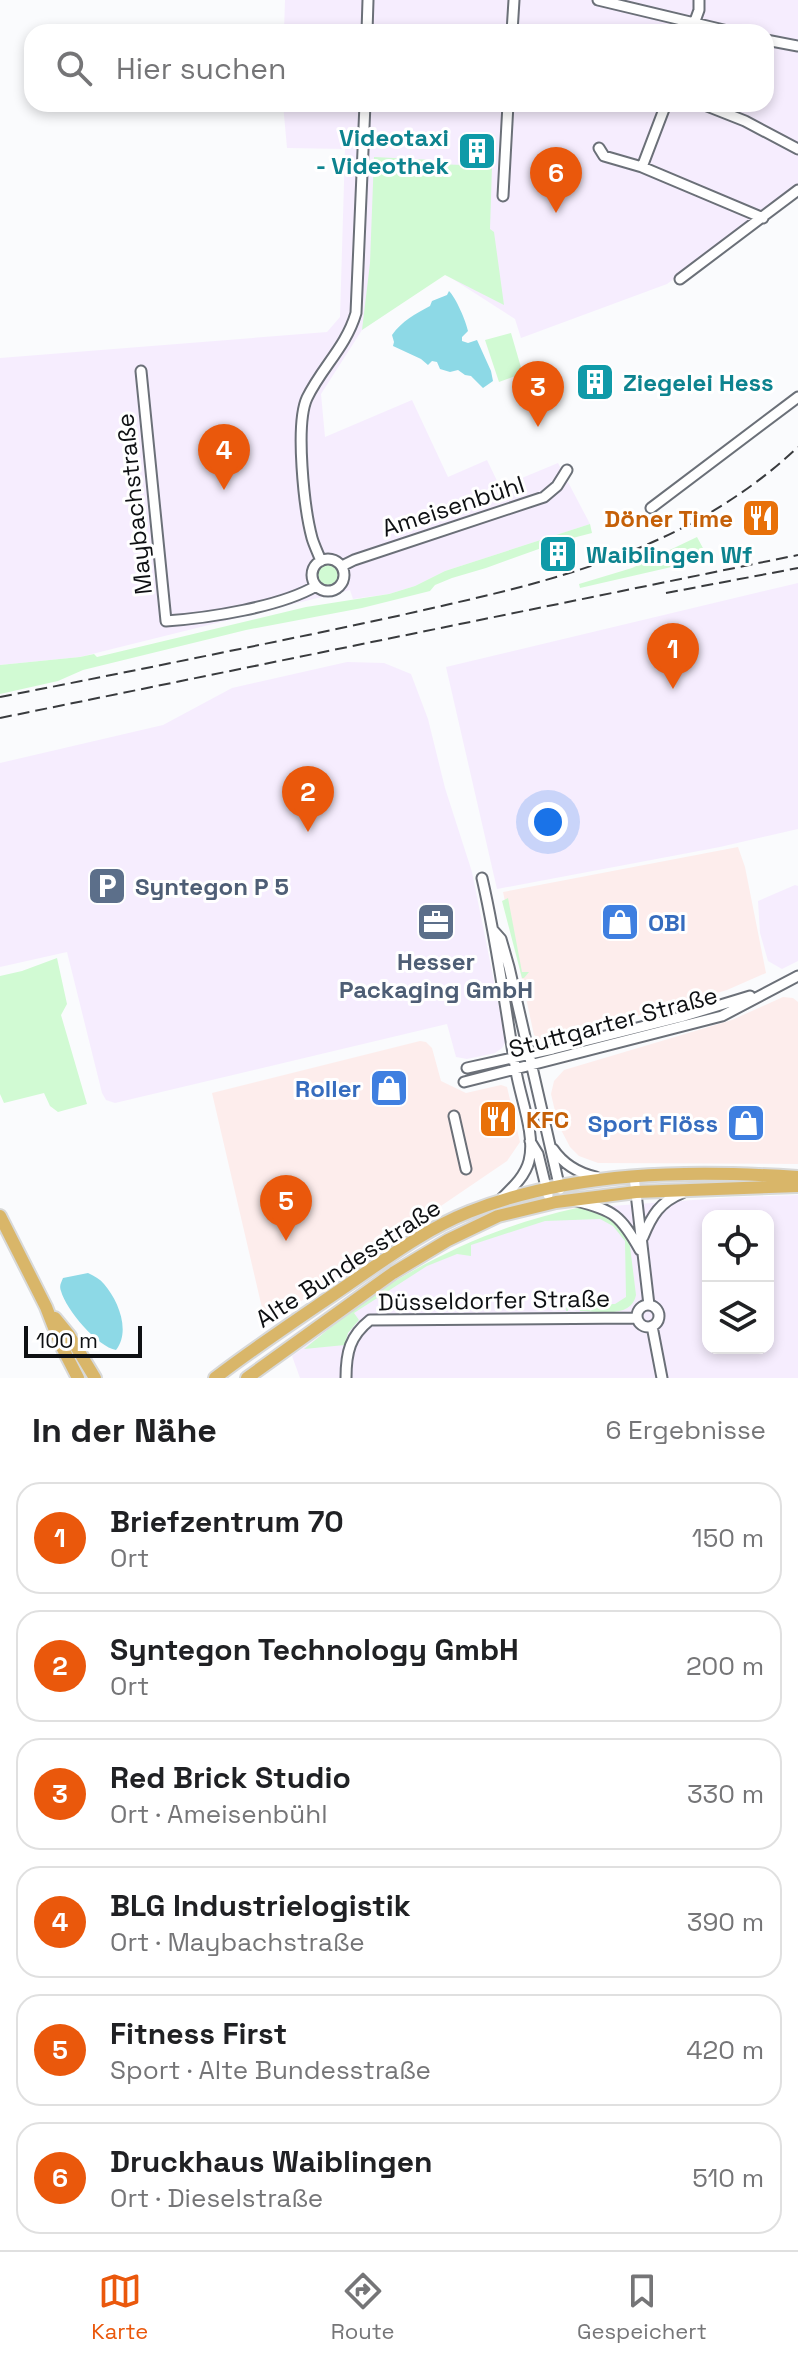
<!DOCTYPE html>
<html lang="de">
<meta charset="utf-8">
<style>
body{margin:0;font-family:"Space Grotesk",sans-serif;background:#f6f6f6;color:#202124}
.controls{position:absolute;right:24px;bottom:24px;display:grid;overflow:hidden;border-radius:16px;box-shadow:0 4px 12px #0003}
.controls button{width:72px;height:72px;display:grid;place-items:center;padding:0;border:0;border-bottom:2px solid #e0e0e0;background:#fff;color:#202124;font:40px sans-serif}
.scale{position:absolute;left:24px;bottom:20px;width:118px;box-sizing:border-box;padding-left:8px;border:4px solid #0e1013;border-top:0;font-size:22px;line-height:28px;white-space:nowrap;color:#0e1013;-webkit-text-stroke:6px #fff;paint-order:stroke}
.you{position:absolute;left:548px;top:822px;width:28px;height:28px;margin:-20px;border:6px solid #fff;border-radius:50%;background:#1a73e8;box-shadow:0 0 0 12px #1a73e833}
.badge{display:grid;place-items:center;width:52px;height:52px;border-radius:50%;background:#ea580c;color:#fff;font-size:26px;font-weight:700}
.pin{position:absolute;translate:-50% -66px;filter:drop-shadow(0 2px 4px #0008)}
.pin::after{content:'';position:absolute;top:42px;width:28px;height:24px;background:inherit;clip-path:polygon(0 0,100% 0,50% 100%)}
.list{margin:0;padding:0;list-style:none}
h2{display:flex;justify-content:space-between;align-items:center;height:104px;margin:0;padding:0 32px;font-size:34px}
h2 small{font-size:26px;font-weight:400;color:#757577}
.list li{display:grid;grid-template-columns:52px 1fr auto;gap:24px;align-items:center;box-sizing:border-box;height:112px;margin:0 16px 16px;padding:0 16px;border:2px solid #e0e0e0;border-radius:24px}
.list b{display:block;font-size:30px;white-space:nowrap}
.list p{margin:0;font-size:26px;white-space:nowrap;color:#757577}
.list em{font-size:26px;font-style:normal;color:#757577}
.icon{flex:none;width:44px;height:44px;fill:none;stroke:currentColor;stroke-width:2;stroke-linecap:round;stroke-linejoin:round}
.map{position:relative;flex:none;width:798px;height:1378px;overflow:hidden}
.search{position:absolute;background:#fff;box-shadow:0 4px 12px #0003;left:24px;right:24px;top:24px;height:88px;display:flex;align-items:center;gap:20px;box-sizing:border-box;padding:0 28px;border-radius:24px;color:#757577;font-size:30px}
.sheet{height:872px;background:#fff}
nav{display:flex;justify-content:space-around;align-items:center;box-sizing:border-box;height:112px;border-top:2px solid #e0e0e0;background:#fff;font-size:22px;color:#757577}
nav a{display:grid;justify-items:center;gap:4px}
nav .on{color:#ea580c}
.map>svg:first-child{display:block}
</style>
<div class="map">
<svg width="798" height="1378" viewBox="0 0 798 1378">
<rect width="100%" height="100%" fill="#fafbfd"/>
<!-- commercial -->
<path fill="#fdedec" d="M738,847l7,20 21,106 -39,17 -78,23 -109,26 -6,-4 -31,-143z
M783,997l10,1 5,4v162l-200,-1 -19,-7 -9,-9 -12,-23 -7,-30 3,-13 10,-11 168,-50z
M420,1041l6,1 6,6 9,33 25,12 35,-8 6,2 13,55 -13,19 -241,164 -54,-232z"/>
<!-- industrial -->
<path fill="#f6edfe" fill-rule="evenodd" d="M285,0h513v189l-131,95 -146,54 -6,-19 -70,-45 -83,56 -41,64 4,43 87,-37 36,77 39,-17 13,27 58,-24 32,61 -145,47 -30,15 -26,8 -36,5 -3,-9 -270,67 -80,8v-307l327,-26 13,-15 5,-168 -58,-1 -4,-44h483v-72h-482z
M798,583v246l-78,18 -223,42 -51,-222z
M347,662l37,1 27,11 17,45 17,69 27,84 34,169 -4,7 -7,5 -28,6 -11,-2 -9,-33 -332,79 -9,-3 -4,-7 -35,-141 -67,15v-204l163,-38 69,-37z
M795,885l3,1v75l-16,8 -14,-8 -8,-28 -2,-32z
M798,1195v183h-498l-8,-22 92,-67 87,-47 113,-34 150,-11zM708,1216h60v132h-60z"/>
<!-- green -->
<path fill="#d1fad3" d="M374,157l59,3 1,4 58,2 -2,63 4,3 10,73 -59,-30 -83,55 8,-67z
M511,333l11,38 -1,3 -22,8 -14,-42z
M590,524l2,9 -31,8 -75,27 -34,10 -17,7 -5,6 -68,17 -116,22 -163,40 -25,11 -58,13v-29l80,-8 14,-3 3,3 209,-50 83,-13 26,-8 30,-15z
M697,537l7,13 -2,10 -122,28 -1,-4 53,-16z
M318 575a10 10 0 1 1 20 0a10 10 0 1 1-20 0Z
M508,898l14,74h7l-5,6h-2l-20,-77z
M57,958l10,46 -6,11 26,89 -29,8 -8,-6 -6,-13 -40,10 -4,-9v-118l22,-5z
M577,1208h20l15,7 17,23 7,57c-5,24 -37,16 -56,16l-1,-6h-11v6h-2v-7h49l11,-7 -1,-56 -12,-15 -13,-7 -55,2 -74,24v11l-14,-2 -30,12 -73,47 5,7 -11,13 -3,12 -41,4c21,-16 41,-35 63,-50 64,-43 135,-75 210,-91z"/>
<!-- water -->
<path fill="#8dd9e6" d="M449,291c7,7 17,30 19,40l-6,6v4l6,2 9,-3 14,31 2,10 -10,7 -12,-12 -6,-1 -7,-5 -8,2 -10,-3 -3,-7 -5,-1 -4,4 -7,-6 -28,-13 1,-4 -2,-7c10,-14 23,-21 38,-29l2,-5 15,-6z
M88,1273c6,3 12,6 16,11 14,16 27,47 12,66 -18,-3 -50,-40 -55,-59 -2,-5 0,-8 2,-13z"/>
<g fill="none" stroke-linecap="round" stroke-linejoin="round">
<defs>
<path id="minor" d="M598,0l134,32
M367,32l1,-32
M512,32l2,-32
M691,32l8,-22v-10
M766,40l32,6
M702,104l43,17 53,28
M599,148l5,8 38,11 121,51
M642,167l24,-63
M503,196l5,-92
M680,279l118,-89
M141,371l25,250c43,-3 114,-14 150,-35
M651,508l147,-111
M312 575a16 16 0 1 1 32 0a16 16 0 1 1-32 0Z
M321,561c-3,-8 -7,-16 -9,-23 -8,-30 -17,-114 -5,-140 15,-31 39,-51 49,-85l9,-209
M342,566l12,-6 190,-63 13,-11 10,-16
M482,878c15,64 23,129 34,193 4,26 20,64 13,90 -4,16 -18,28 -29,39
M493,930l8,9 8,28 51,222
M467,1068l86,-19 128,-32 69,-21
M464,1082l258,-66 76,-40
M454,1116l12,53
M530,1141l8,13 10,41
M553,1149c11,16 25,24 43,28
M634,1176l15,129
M576,1201c38,9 45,15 64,49
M643,1237c9,-22 17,-35 39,-44
M637 1316a11 11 0 1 1 22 0a11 11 0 1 1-22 0Z
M652,1326l10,52
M346,1378c0,-26 4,-42 24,-58l267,-2"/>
<path id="major" d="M0,1216l46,91 14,36 18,35
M55,1318l14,17 26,43
M215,1378c43,-33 89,-63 134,-94 38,-26 77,-55 120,-72 104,-41 219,-42 329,-35
M247,1378l146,-105 55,-33 50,-24 58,-14 80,-10 162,-6"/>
</defs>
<!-- minor casing -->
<use href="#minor" stroke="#6b7078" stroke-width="13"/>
<!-- major casing -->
<use href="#major" stroke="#d8d9d9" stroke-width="16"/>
<!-- minor -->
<use href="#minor" stroke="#fff" stroke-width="9"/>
<!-- major -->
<use href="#major" stroke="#d9b669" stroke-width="12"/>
<!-- rail -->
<path stroke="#393b3e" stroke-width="2" stroke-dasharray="12 6" stroke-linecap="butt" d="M666,593l132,-25
M0,697c103,-20 206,-41 308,-62 48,-10 95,-20 142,-31 129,-29 249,-64 348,-157
M0,718l798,-163"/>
</g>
<!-- icons -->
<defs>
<symbol id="building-square" viewBox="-11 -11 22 22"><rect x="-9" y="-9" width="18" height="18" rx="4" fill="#0f9aa8" stroke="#fff"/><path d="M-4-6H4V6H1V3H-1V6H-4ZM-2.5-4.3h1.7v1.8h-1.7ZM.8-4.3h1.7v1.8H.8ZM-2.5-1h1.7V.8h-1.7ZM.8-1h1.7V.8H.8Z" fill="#fff"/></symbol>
<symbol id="restaurant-square" viewBox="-11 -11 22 22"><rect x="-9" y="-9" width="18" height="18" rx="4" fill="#e8710a" stroke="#fff"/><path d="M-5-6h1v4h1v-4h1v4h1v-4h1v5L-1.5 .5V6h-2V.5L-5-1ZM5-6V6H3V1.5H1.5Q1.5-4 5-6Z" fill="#fff"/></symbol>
<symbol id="parking-square" viewBox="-11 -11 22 22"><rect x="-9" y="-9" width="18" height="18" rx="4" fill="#5c6f8a" stroke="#fff"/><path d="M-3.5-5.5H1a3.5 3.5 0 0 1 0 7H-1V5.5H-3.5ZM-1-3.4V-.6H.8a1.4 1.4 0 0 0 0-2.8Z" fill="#fff"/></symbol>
<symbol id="office-square" viewBox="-11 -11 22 22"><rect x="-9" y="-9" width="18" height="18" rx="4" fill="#5c6f8a" stroke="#fff"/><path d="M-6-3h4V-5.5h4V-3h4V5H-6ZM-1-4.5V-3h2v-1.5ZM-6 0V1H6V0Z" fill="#fff"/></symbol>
<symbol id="shop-square" viewBox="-11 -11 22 22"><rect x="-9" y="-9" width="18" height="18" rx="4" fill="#3f7fe0" stroke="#fff"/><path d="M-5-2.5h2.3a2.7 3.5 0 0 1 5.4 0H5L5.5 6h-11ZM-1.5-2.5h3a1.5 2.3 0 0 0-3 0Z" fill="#fff"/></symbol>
</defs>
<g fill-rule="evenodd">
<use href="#building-square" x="455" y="129" width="44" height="44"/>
<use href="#building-square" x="573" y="360" width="44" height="44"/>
<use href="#restaurant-square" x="739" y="496" width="44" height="44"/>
<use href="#building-square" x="536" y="532" width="44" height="44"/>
<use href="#parking-square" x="85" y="864" width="44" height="44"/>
<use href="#office-square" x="414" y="900" width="44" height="44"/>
<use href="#shop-square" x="598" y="900" width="44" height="44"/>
<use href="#shop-square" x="367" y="1066" width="44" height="44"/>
<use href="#restaurant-square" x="476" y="1097" width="44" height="44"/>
<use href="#shop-square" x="724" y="1101" width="44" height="44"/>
</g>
<g text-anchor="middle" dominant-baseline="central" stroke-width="6" stroke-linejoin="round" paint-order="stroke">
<!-- culture labels -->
<g font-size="24" font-weight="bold" fill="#0d838f" stroke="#fff" text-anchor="start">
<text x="449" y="137" text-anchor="end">Videotaxi<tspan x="449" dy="28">- Videothek</tspan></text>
<text x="623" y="382">Ziegelei Hess</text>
<text x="586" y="554">Waiblingen Wf</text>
</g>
<!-- street labels -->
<g font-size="24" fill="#0e1013" stroke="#fff">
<text transform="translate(134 504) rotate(-96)">Maybachstraße</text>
<text transform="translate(453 506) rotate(-18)">Ameisenbühl</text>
<text transform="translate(613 1022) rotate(-15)">Stuttgarter Straße</text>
<text transform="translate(348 1263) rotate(-33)">Alte Bundesstraße</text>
<text transform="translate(494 1300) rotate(-1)">Düsseldorfer Straße</text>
</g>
<!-- food labels -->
<g font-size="24" font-weight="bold" fill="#c56008" stroke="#fff" text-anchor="end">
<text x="733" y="518">Döner Time</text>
<text x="526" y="1119" text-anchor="start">KFC</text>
</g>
<!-- service labels -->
<g font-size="24" font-weight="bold" fill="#4e5e75" stroke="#fff" text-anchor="start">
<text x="135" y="886">Syntegon P 5</text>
<text x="436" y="961" text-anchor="middle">Hesser<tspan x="436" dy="28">Packaging GmbH</tspan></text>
</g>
<!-- shop labels -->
<g font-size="24" font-weight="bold" fill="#366cbe" stroke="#fff" text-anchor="end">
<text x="648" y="922" text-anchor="start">OBI</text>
<text x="361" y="1088">Roller</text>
<text x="718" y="1123">Sport Flöss</text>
</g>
</g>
</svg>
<div class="controls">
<button><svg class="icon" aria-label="locate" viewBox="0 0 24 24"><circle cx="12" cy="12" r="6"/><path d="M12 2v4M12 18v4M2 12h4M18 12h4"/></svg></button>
<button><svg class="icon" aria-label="layers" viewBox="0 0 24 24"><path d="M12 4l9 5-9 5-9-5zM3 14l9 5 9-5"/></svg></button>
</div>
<div class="scale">100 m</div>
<div class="you"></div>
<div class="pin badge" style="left:673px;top:689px">1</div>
<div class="pin badge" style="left:308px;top:832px">2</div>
<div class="pin badge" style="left:538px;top:427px">3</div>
<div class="pin badge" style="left:224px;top:490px">4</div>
<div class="pin badge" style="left:286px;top:1241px">5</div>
<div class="pin badge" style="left:556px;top:213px">6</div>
<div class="search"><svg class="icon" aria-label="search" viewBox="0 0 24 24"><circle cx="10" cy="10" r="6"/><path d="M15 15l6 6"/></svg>Hier suchen</div>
</div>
<section class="sheet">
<h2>In der Nähe<small>6 Ergebnisse</small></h2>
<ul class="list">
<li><span class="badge">1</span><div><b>Briefzentrum 70</b><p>Ort</p></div><em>150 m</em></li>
<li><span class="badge">2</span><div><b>Syntegon Technology GmbH</b><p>Ort</p></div><em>200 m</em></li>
<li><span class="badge">3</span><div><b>Red Brick Studio</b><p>Ort · Ameisenbühl</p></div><em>330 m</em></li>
<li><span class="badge">4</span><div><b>BLG Industrielogistik</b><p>Ort · Maybachstraße</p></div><em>390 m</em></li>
<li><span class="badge">5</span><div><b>Fitness First</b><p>Sport · Alte Bundesstraße</p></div><em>420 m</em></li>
<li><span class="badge">6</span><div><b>Druckhaus Waiblingen</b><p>Ort · Dieselstraße</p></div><em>510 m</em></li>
</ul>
</section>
<nav>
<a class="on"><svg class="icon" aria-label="map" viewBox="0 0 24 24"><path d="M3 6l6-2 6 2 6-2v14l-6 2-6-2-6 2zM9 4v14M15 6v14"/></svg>Karte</a>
<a><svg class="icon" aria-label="directions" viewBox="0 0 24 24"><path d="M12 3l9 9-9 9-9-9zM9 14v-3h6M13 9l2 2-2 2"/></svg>Route</a>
<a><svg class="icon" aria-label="saved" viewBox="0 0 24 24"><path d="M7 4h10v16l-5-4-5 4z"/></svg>Gespeichert</a>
</nav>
